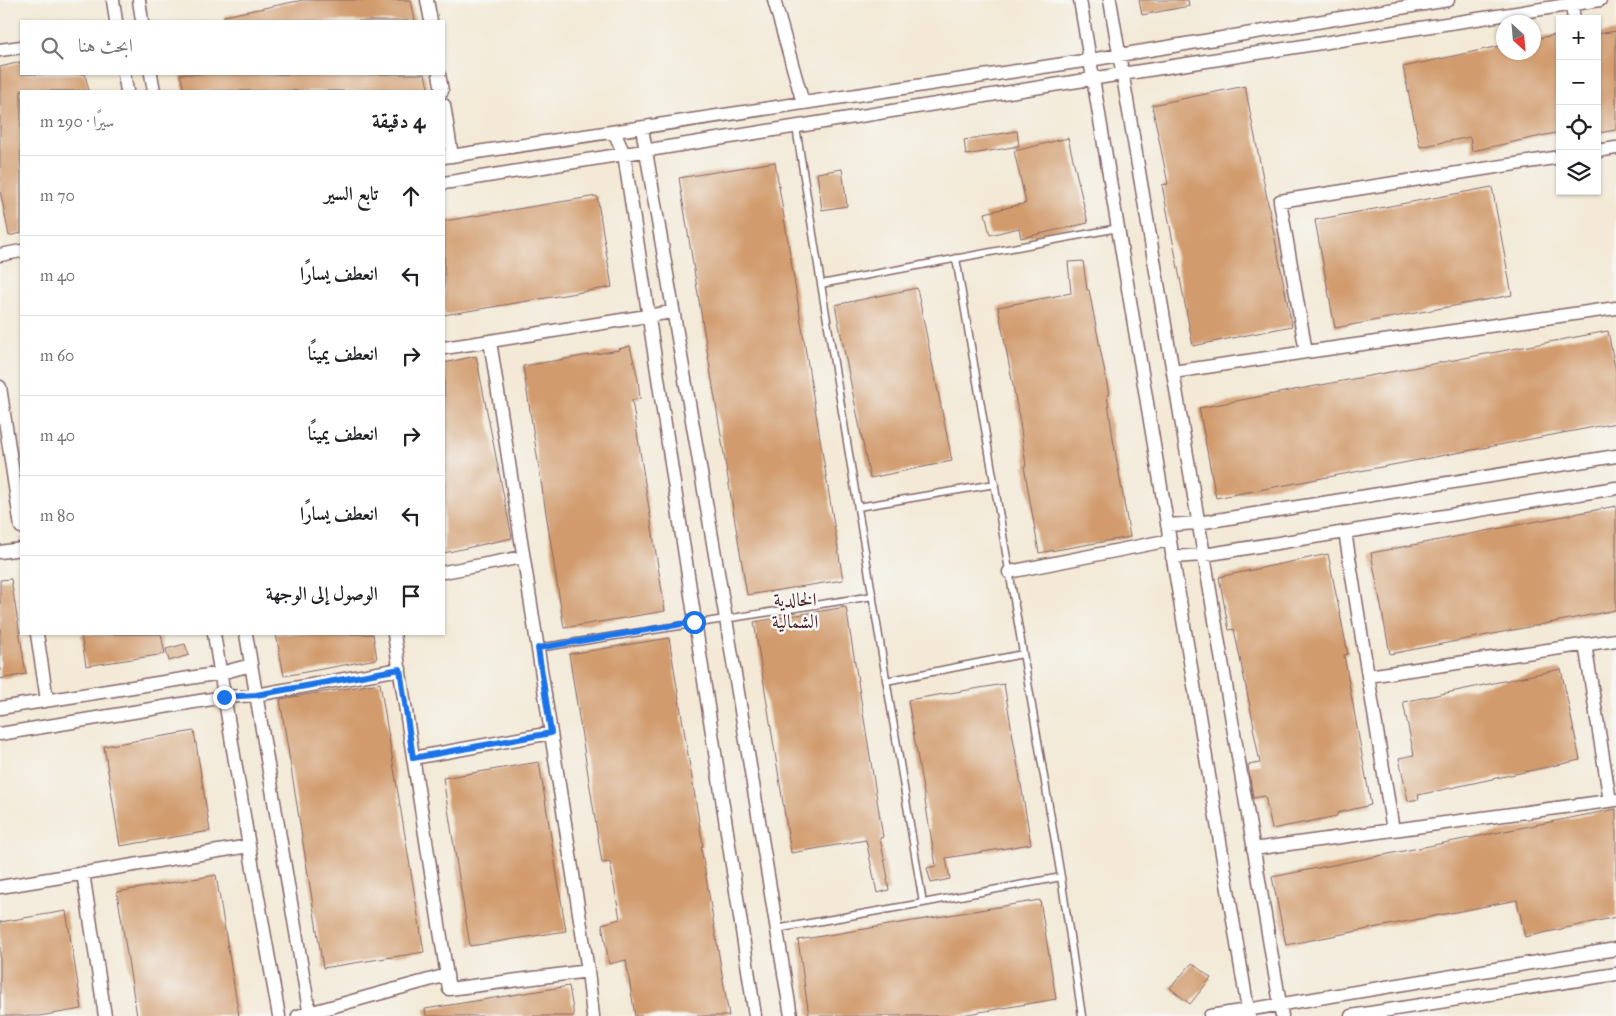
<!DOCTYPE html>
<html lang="ar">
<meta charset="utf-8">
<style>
body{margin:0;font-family:"IM FELL Great Primer",Amiri,serif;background:#f6f6f6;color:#202124;direction:rtl}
.controls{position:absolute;right:15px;top:15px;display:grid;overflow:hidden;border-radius:0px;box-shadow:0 1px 4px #0004}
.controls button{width:45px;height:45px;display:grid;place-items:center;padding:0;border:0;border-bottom:1px solid #e0e0e0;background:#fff;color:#202124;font:25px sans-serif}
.compass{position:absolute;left:1496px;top:15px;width:45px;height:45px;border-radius:50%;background:#fff;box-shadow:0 1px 4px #0004;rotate:154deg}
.stop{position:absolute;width:15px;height:15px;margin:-11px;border:4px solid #1a73e8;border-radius:50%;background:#fff}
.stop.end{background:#1a73e8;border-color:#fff;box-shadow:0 1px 5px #0008}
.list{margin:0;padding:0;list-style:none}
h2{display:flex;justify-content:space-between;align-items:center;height:65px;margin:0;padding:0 20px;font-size:21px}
h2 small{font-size:16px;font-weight:400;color:#757577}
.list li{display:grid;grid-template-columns:32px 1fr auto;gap:15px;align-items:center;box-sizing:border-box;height:80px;padding:0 20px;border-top:1px solid #e0e0e0}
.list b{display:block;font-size:19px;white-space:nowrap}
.list em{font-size:16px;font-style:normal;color:#757577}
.icon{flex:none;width:28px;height:28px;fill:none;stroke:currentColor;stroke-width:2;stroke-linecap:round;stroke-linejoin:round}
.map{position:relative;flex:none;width:1616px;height:1016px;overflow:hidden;direction:ltr}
.search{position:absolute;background:#fff;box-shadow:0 1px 4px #0004;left:20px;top:20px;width:425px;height:55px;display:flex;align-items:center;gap:12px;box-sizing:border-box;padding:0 18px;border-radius:0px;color:#757577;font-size:19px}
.panel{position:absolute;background:#fff;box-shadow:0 1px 4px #0004;left:20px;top:90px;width:425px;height:545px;border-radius:0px;direction:rtl}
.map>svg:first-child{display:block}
</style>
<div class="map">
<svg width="1616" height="1016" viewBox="0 0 1616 1016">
<rect width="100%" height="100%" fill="#f6f6f2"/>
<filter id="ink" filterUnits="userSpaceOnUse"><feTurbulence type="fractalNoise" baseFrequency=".02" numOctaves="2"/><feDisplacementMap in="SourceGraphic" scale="10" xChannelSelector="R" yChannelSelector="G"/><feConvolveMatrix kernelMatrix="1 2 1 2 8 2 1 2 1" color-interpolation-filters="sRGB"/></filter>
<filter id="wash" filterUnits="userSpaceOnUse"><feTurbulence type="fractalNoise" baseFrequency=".0096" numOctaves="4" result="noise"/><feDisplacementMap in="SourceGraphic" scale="20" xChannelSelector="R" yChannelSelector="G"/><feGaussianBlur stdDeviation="1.12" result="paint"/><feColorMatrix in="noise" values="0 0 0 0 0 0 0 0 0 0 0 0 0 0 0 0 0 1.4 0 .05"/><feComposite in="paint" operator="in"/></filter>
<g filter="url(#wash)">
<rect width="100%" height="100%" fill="#f3e9d6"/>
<g id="blocks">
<!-- building -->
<path fill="#d19b6d" d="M303,0h108l4,21h-191v-5z
M1139,0h49l1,6 -47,9z
M1616,31v99l-17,3 -2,-10v-89z
M1560,34v98l-88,19 -2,-14 -50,10 -17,-80 101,-22v7h30v-13z
M21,62v12h64l4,17h-68v142l-12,3 -9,-46v-123z
M180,74h245l4,17h-245z
M1245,86l47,240 -99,20 -31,-161 6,-1 -16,-79z
M1017,131l2,15 -53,9 -2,-15z
M1068,138l20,85 -67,15 -2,-10 -29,7 -5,-22 41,-10 -12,-52z
M775,162l68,418 -96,15 -68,-417z
M842,169l5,37 -25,4 -5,-37z
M1492,187l20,108 -177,33 -20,-108z
M597,196l15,91 -168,28v-94z
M1083,261l4,29h2l20,105h-2l6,44 17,98 -91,16 -15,-87h2l-6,-44 -22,-115 73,-14 -3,-31z
M917,288l35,173 -82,17 -35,-173z
M1608,331l8,42v50l-400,75 -17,-90z
M630,346l8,33 2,20 -8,1 33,211 -101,17 -41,-262 96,-16v-1z
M476,356l36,182 -68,15v-190z
M1616,506v104l-226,44 -19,-101z
M1328,554l20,100 -4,1 27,150 -34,8v3l-65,13 -7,-33 -12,2 -5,-33 12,-2 -7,-36 1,-1 -20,-97 -5,1 -10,-53z
M11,579l15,95 -26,5v-99z
M846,607l37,230 -3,1 8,40 -1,1 2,11 -12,3 -11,-53 -75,13 -37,-231z
M81,634h80l4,20 -79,12z
M276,634h97l4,25 -93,17z
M669,638l34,208 -2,1 28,169h-94l-9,-56 -17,4 -7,-40 18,-5 -10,-57 -8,1 -33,-209z
M185,644l4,11 -20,6 -3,-12z
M1561,669l19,91 -162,35 1,4 -11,2 -9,-43 15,-3 -11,-53z
M380,683l44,269 -101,16 -43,-269z
M1004,684l27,160 -85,14 4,21 -19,4 -4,-15 9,-2 -28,-166z
M194,731l16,100 -90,15 -16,-100z
M539,762l27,169 -96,15 -27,-168z
M1616,809v108l-91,20 -8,-37 -231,45 -14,-68z
M216,875l23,141h-102l-20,-124z
M1040,900l16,99 -100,17h-147l-11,-76z
M66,911l16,98 -43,7h-39v-94z
M1192,963l19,15 -21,26 -20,-16z
M569,986l5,30h-148l-1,-7z"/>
</g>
</g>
<g filter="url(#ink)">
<use href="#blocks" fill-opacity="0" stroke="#856667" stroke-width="1"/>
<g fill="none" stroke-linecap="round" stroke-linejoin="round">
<defs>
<path id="lane" d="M796,127l25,157
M956,258l105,619
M858,507l137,-23
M538,648l335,-52
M886,681l137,-27
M923,903l138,-26 21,139
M776,929l147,-26 -102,-619 297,-56"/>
<path id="street" d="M113,0l3,21
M139,0l3,21
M427,0l4,21
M774,0l29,103
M1080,0l169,1016
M1110,0l172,1016
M1571,0l3,19
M0,50l21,-3
M124,74l3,17
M151,74l3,17
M439,74l3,17
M444,105l8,51
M642,128l84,491 65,397
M614,132l10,22 131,862
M1597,151l19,-3
M444,157l646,-97 358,-60
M1560,157l-280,44 26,151 310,-44
M444,183l678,-109 478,-74
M0,255l21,-4
M444,348l46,-7
M1173,372l133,-20
M0,387l21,140
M1167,525l31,-2 418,-67
M1345,532l23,144 248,-36
M0,552l21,-3
M1172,557l32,-2 412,-67
M444,572l79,-15
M1009,572l161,-32
M37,634l10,66
M214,634l35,212 30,170
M246,634l64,382
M394,634l55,355 139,-18 5,45
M1585,644l25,157
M0,708l221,-35 30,-8
M0,734l224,-37 32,-2 144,-26
M413,758l138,-25
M1393,830l223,-30
M1253,849l140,-19 -25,-154
M83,873l22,143
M0,887l249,-41
M588,971l-98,-630 182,-29
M298,1016l149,-41
M1210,1016l406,-67
M1351,1016l265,-42"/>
</defs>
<!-- lane casing -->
<use href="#lane" stroke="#856667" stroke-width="9"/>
<!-- street casing -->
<use href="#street" stroke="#856667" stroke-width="15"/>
<!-- lane -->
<use href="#lane" stroke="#fff" stroke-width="6"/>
<!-- street -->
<use href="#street" stroke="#fff" stroke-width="12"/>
</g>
</g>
<g fill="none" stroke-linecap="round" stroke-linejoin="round" filter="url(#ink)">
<!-- route -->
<path stroke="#1a73e8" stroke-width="6" d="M224,697l32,-2 144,-26 13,89 138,-25 -13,-85 156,-26"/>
</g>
<g text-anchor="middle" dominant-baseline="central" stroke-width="5" stroke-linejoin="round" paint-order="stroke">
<!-- neighbourhood labels -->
<g font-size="19" fill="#4a1f2b" stroke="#f6f6f2">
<text x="795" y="599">الخالدية<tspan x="795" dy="22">الشمالية</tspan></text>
</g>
</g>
</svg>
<div class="controls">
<button>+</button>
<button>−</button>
<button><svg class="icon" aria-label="locate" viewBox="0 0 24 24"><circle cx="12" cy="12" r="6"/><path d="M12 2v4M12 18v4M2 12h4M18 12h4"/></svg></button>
<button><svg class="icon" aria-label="layers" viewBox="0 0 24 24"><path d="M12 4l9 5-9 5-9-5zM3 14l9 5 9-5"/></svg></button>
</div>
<svg class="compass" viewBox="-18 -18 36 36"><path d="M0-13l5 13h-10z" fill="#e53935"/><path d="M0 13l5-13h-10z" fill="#757577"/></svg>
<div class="stop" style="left:694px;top:622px"></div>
<div class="stop end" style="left:224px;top:697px"></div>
<div class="search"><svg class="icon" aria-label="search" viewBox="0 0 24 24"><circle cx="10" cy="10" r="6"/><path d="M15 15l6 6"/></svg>ابحث هنا</div>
<section class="panel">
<h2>4 دقيقة<small>سيرًا · 290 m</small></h2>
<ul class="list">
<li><svg class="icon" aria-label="ahead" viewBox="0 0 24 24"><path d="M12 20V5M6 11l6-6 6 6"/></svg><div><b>تابع السير</b></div><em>70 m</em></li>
<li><svg class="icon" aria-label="left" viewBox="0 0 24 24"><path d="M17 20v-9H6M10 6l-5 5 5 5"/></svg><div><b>انعطف يسارًا</b></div><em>40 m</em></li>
<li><svg class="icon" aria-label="right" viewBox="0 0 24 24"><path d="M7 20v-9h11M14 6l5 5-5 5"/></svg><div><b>انعطف يمينًا</b></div><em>60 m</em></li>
<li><svg class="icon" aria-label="right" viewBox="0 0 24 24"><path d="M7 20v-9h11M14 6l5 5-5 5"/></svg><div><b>انعطف يمينًا</b></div><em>40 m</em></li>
<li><svg class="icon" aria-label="left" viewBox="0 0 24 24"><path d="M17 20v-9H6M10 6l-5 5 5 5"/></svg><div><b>انعطف يسارًا</b></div><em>80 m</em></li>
<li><svg class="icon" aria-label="arrive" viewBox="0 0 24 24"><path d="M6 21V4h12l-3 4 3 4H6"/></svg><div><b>الوصول إلى الوجهة</b></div></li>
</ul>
</section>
</div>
